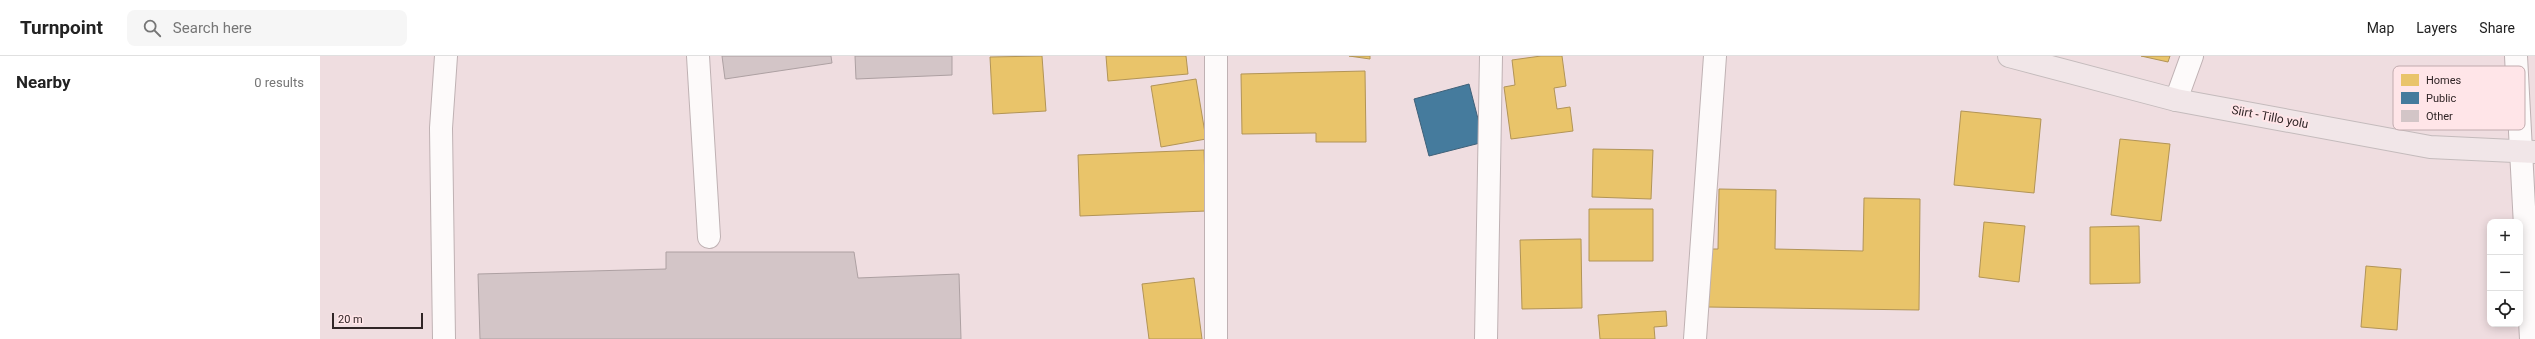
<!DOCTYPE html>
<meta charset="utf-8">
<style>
body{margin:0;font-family:Roboto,sans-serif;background:#f6f6f6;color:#222}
.controls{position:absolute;right:12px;bottom:12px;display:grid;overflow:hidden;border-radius:8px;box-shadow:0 2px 10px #0003}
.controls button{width:36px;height:36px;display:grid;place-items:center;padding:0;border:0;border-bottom:1px solid #e0e0e0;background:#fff;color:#222;font:20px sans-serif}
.scale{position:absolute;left:12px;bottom:10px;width:91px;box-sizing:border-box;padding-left:4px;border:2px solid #302526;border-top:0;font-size:11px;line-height:14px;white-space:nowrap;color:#302526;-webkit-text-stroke:3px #ffe5e8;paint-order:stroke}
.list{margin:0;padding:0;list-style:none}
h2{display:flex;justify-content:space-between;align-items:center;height:52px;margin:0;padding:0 16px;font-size:17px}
h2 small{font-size:13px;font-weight:400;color:#767676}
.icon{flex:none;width:22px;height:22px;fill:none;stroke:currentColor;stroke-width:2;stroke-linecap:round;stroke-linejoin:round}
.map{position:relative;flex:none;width:2215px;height:283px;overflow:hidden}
header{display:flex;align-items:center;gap:24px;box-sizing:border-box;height:56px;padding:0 20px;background:#fff;border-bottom:1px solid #e0e0e0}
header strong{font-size:19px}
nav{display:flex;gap:22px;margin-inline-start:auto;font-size:14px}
.search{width:280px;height:36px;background:#f6f6f6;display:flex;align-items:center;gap:10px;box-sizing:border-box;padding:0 14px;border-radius:8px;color:#767676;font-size:15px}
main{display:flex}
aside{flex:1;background:#fff}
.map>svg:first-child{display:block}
</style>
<header>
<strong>Turnpoint</strong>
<div class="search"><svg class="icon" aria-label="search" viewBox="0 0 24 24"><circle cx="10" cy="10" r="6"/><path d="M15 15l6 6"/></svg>Search here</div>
<nav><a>Map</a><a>Layers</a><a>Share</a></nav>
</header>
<main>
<aside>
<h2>Nearby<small>0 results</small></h2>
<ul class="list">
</ul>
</aside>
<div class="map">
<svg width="2215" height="283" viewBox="0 0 2215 283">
<rect width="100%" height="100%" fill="#efdde0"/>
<!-- homes -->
<path fill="#e9c46a" stroke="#b29456" d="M722,0l4,55 -53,3 -3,-57z
M786,0h80l2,18 -80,7z
M1029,0h21v3z
M1221,0h21l4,30 -12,2 3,21 13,-2 3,24 -62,8 -7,-52 11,-2 -3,-25z
M1821,0h29l-2,6z
M1045,15l1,71h-50v-9l-74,1 -1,-60z
M876,23l10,60 -45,8 -10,-61z
M1641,55l80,8 -7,74 -80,-8z
M1800,83l50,5 -9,77 -50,-6z
M1273,93l60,1 -2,49 -59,-2z
M884,94l2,61 -126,5 -2,-61z
M1399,133l57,1 -1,59 88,2 1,-53 56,1 -1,111 -212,-3 1,-58h10z
M1269,153h64v52h-64z
M1664,166l41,4 -6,56 -40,-5z
M1819,170l1,57 -50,1v-57z
M1261,183l1,69 -60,1 -2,-69z
M2046,210l35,3 -4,61 -36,-3z
M874,222l8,61h-53l-7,-55z
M1346,255l1,15 -13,1 1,12h-55l-2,-24z"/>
<!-- public -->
<path fill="#457b9d" stroke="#3f6179" d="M1149,28l15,58 -55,14 -15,-57z"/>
<!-- building -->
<path fill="#d3c5c7" stroke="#ada0a2" d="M402,0h109l1,7 -107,16z
M535,0h97v19l-96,4z
M346,196h188l4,26 101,-4 2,65h-481l-2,-65 188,-5z"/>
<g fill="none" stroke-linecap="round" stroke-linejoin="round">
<defs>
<path id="minor" d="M378,0l11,181
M896,0v283
M2196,0l15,283
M1856,44l16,-44
M124,283l-3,-211 5,-72
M1166,283l5,-283
M1375,283l20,-283"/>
<path id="major" d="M1689,0l167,44 254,47 105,5"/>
</defs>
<!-- minor casing -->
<use href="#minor" stroke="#bfb1b3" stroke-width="24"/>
<!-- major casing -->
<use href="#major" stroke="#c4bbbc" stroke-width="24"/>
<!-- minor -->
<use href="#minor" stroke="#fdfafa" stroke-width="22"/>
<!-- major -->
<use href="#major" stroke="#f1e6e8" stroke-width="22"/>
</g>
<g text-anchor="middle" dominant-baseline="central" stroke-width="4" stroke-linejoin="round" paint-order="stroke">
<!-- street labels -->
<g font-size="12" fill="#302526" stroke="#ffe5e8">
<text transform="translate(1950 61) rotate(11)">Siirt - Tillo yolu</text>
</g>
</g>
<!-- legend -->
<rect x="2073" y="10" width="132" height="64" rx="6" fill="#ffe5e8" stroke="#c1abae" stroke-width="1"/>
<rect x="2081" y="18" width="18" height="12" fill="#e9c46a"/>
<rect x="2081" y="36" width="18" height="12" fill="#457b9d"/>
<rect x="2081" y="54" width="18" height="12" fill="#d3c5c7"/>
<g font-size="11" fill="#302526">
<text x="2106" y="28">Homes</text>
<text x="2106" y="46">Public</text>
<text x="2106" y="64">Other</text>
</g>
</svg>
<div class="controls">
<button>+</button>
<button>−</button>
<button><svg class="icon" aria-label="locate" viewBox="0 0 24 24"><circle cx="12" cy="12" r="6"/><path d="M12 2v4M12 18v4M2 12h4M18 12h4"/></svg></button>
</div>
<div class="scale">20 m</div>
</div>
</main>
